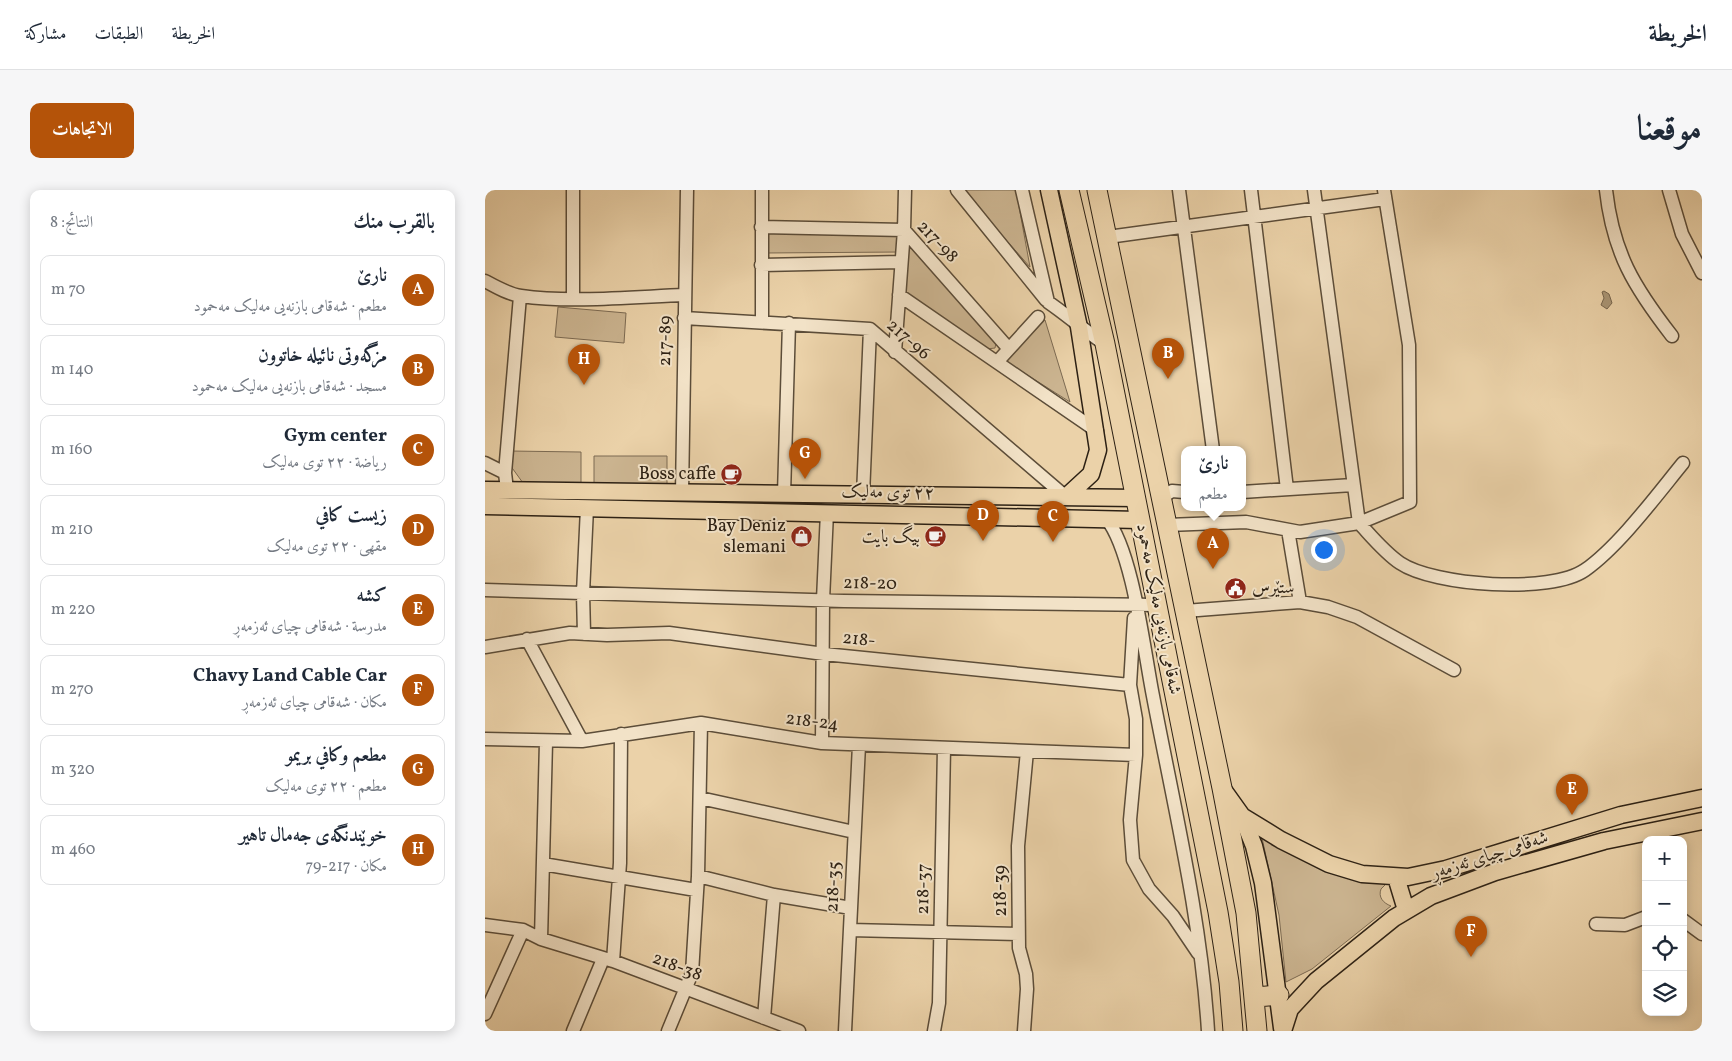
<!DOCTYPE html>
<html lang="ar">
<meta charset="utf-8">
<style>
body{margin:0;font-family:Vollkorn,Amiri,serif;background:#f6f6f7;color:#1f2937;direction:rtl}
.controls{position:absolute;right:15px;bottom:15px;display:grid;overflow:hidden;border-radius:10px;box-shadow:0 2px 12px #0003}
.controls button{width:45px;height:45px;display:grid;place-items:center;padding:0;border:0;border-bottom:1px solid #e0e1e3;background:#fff;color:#1f2937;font:25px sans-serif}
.you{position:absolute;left:838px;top:359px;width:18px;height:18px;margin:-12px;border:4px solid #fff;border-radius:50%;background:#1a73e8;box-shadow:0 0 0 8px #1a73e833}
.badge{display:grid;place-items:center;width:32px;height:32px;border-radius:50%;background:#b45309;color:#fff;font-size:16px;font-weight:700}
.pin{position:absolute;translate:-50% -41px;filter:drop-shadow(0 1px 2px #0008)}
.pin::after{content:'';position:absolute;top:26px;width:18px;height:15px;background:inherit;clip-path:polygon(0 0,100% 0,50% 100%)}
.popup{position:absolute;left:696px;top:256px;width:65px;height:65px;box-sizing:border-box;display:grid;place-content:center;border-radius:10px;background:#fff;filter:drop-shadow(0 1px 4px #0005);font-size:16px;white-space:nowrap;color:#747a83}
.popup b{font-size:19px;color:#1f2937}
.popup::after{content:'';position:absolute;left:50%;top:100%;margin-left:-10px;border:10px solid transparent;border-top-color:#fff}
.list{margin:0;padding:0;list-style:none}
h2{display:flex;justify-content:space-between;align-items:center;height:65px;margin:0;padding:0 20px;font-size:21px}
h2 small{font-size:16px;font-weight:400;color:#747a83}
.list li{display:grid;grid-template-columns:32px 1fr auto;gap:15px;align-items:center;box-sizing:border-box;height:70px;margin:0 10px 10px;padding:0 10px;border:1px solid #e0e1e3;border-radius:10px}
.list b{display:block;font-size:19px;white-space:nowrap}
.list p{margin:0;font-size:16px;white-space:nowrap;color:#747a83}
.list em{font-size:16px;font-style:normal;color:#747a83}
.icon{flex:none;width:28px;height:28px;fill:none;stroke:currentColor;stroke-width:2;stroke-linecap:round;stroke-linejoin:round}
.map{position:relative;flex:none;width:1217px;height:841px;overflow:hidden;direction:ltr;border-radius:10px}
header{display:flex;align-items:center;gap:30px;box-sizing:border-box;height:70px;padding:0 25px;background:#fff;border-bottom:1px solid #e0e1e3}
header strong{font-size:24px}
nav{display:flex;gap:28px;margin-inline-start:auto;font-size:18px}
.intro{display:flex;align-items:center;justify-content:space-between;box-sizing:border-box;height:120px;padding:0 30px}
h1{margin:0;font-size:35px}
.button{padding:12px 22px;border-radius:10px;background:#b45309;color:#fff;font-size:18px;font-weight:700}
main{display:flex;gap:30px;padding:0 30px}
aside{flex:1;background:#fff;border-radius:10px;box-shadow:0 2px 12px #0003}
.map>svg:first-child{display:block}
</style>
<header>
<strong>الخريطة</strong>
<nav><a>الخريطة</a><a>الطبقات</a><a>مشاركة</a></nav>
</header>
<div class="intro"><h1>موقعنا</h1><a class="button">الاتجاهات</a></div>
<main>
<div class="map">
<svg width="1217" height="841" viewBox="0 0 1217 841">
<rect width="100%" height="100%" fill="#ebd2a9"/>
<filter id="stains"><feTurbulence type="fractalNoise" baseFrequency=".004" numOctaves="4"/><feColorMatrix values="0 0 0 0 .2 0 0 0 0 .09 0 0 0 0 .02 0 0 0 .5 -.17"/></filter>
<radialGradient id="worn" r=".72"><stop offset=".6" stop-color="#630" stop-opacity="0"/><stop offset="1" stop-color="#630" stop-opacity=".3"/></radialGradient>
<!-- green -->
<path fill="#cbb490" stroke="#7c6a52" d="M477,0h54l14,77z
M415,41l1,21 -136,1 -1,-21z
M422,48l89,105 -1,5 -8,1 -85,-56z
M73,117l68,6 -2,30 -69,-6z
M560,130l25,82 -65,-41z
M25,261l71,1v32l-58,-1 -13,-18z
M109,266h73v31l-73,-1z
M777,648l110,44 14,2 -5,5c-3,8 2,14 10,17l-79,63 -26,13 -7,-67z"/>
<!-- water -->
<path fill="#aa9676" stroke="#78674f" d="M1119,101l5,3 3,9 -5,6 -6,-4 3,-7 -2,-6z"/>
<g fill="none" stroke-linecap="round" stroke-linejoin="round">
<defs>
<path id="minor" d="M277,0v131
M472,0l89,110
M537,0l26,112c19,13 37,29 57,42
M694,0l34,260
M766,0l36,299
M829,0l45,333 51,-21 -1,-157 -25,-155
M1121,0c7,63 28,97 66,146
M1184,0l13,44 20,39
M276,37l143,3 105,119 -11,12
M623,47l277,-38
M276,75l140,-3
M0,91c11,6 23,13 36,15 48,7 113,1 163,-1
M414,105l198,136
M88,108v-108
M199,128l186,11 196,168
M524,159l29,-32
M410,162l9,-122 1,-40
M0,273l20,10
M22,300l-2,-17 15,-177
M757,302l111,-7
M197,303l5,-303
M299,304l5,-171
M378,305l7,-166
M676,308l11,-7 12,1
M621,328c27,33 38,133 47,178 21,111 48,222 55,335
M682,335l79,-3 54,10 59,-9c13,14 26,30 41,40 34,23 151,31 185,7 34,-24 71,-74 98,-107
M803,340l12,72
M0,400l359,11 313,4
M700,421l115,-9 28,5 29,10 97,53
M649,428l-4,67 6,34v36l-6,65 3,40 16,29 24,27 25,37
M99,444l-1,-41 4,-85
M42,449l55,102
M0,457l85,-14 37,2 62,-2 155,21 306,31
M0,549l97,2 119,-18 121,20 314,12
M337,553l1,-143 4,-88
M215,608l154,34
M58,674l153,26
M213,686l76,19 77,13
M1198,730l19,14
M1111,734l29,1 21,-8
M0,735l38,5 18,9 72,22 186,70
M365,740l168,4
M56,749l5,-197
M128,771l7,-98 1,-129
M0,824l38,-84
M279,828l10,-123
M88,841l30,-72
M183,841l24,-58 6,-97 3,-153
M360,841l14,-286
M449,841l5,-28 5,-255
M539,841l3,-42 -1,-15 -7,-26 -1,-102 9,-95"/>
<path id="major" d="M564,0l30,137 19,123 -7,24 -25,23
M0,300l651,8
M0,316l654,14
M737,598l20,28 12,30 9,37 19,145
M757,626l39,24 48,24 33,10 46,3 38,-8 175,-54 81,-17
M911,687l10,33
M798,841l7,-22 26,-28 78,-63 37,-22 64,-24 109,-31 98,-20"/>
<path id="highway" d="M584,0l36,154 113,568 11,70 4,49
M612,0l125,598 24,125 11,118
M771,807l23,-2"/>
</defs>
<!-- minor casing -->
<use href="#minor" stroke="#5c4d39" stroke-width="15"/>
<!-- major casing -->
<use href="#major" stroke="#2d2114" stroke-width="19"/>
<!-- highway casing -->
<use href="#highway" stroke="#2d2114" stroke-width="21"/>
<!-- minor -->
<use href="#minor" stroke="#f2e2c7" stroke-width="12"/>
<!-- major -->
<use href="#major" stroke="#ebd2a9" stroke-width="16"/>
<!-- highway -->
<use href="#highway" stroke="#ebd2a9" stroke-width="19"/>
</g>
<!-- icons -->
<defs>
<symbol id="cafe-disc" viewBox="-11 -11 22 22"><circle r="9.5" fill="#8f2418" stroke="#f2e2c7"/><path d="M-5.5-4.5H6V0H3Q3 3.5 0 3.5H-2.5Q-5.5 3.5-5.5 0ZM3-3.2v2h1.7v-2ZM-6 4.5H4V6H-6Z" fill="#fff"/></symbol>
<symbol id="shop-disc" viewBox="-11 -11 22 22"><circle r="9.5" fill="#8f2418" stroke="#f2e2c7"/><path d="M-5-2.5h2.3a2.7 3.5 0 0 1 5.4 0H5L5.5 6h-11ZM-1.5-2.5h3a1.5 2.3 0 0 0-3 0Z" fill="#fff"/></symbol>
<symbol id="civic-disc" viewBox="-11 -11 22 22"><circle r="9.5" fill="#8f2418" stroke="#f2e2c7"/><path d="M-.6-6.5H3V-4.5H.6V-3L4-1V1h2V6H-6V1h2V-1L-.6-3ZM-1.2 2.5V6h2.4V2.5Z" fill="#fff"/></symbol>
</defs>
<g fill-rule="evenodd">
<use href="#cafe-disc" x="234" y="272" width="25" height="25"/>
<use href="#shop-disc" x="304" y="334" width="25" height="25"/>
<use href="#cafe-disc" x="438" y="334" width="25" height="25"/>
<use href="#civic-disc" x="738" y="386" width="25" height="25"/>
</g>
<g text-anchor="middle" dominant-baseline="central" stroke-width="4" stroke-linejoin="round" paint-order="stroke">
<!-- street labels -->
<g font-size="18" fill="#2d2114" stroke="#f2e2c7">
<text transform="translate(452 52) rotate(46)">217-98</text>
<text transform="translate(423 150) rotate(41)">217-96</text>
<text transform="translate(181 151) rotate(-89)">217-89</text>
<text transform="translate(403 303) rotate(1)">٢٢ توی مەلیک</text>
<text transform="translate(385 394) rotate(1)">218-20</text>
<text transform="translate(673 419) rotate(79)">شەقامی بازنەیی مەلیک مەحمود</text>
<text transform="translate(374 450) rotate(6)">218-</text>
<text transform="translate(327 532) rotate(7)">218-24</text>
<text transform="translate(1005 666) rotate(-18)">شەقامی چیای ئەزمەڕ</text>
<text transform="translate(349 697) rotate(-87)">218-35</text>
<text transform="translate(439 699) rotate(-89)">218-37</text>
<text transform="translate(516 701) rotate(-90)">218-39</text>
<text transform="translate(192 777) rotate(21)">218-38</text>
</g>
<!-- poi labels -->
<g font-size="18" fill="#2d2114" stroke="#f2e2c7" text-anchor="end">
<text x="231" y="284">Boss caffe</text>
<text x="301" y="336">Bay Deniz<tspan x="301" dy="21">slemani</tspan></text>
<text x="435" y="347">بیگ بایت</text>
<text x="767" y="398" text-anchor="start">ستێرس</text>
</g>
</g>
<rect width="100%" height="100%" filter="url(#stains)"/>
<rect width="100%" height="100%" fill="url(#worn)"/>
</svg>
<div class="controls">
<button>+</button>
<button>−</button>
<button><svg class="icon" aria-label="locate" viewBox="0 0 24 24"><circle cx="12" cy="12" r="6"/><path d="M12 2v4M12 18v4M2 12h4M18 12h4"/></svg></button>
<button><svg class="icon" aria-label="layers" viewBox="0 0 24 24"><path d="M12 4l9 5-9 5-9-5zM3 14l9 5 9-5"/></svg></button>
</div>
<div class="you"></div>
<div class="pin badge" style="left:728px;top:379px">A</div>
<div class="popup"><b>نارێ</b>مطعم</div>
<div class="pin badge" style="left:683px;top:189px">B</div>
<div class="pin badge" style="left:568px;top:352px">C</div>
<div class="pin badge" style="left:498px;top:351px">D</div>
<div class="pin badge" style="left:1087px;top:625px">E</div>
<div class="pin badge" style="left:986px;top:767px">F</div>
<div class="pin badge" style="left:320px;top:289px">G</div>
<div class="pin badge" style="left:99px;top:195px">H</div>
</div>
<aside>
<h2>بالقرب منك<small>النتائج: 8</small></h2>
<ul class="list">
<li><span class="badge">A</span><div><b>نارێ</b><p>مطعم · شەقامی بازنەیی مەلیک مەحمود</p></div><em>70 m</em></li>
<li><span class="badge">B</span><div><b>مزگەوتی نائیلە خاتوون</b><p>مسجد · شەقامی بازنەیی مەلیک مەحمود</p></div><em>140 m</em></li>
<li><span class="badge">C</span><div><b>Gym center</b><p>رياضة · ٢٢ توی مەلیک</p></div><em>160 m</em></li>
<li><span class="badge">D</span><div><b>زيست كافي</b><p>مقهى · ٢٢ توی مەلیک</p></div><em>210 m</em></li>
<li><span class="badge">E</span><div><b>كشه</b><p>مدرسة · شەقامی چیای ئەزمەڕ</p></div><em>220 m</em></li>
<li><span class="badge">F</span><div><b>Chavy Land Cable Car</b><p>مكان · شەقامی چیای ئەزمەڕ</p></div><em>270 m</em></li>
<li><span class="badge">G</span><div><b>مطعم وكافي بريمو</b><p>مطعم · ٢٢ توی مەلیک</p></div><em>320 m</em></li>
<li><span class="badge">H</span><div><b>خوێندنگەی جەمال تاهیر</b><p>مكان · 217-79</p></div><em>460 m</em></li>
</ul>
</aside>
</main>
